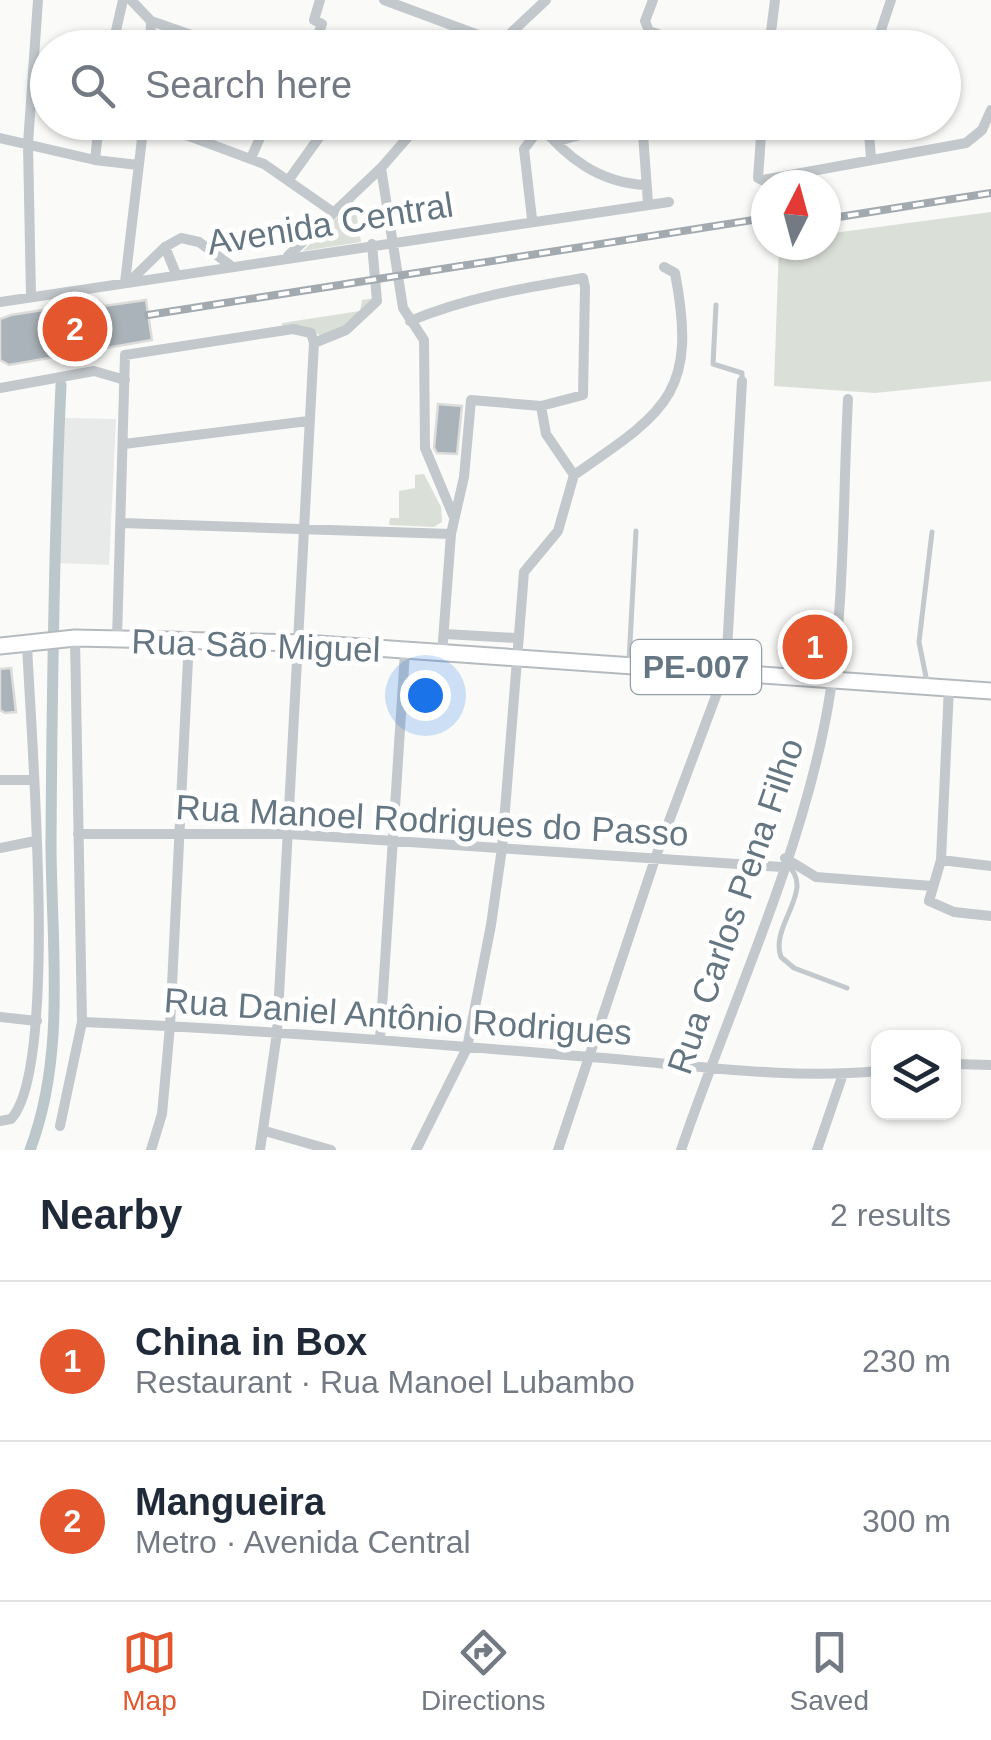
<!DOCTYPE html>
<meta charset="utf-8">
<style>
body{margin:0;font-family:Arial,sans-serif;background:#f6f6f7;color:#1f2937}
.controls{position:absolute;right:30px;bottom:30px;display:grid;overflow:hidden;border-radius:20px;box-shadow:0 2px 8px #0004}
.controls button{width:90px;height:90px;display:grid;place-items:center;padding:0;border:0;border-bottom:2px solid #e0e1e3;background:#fff;color:#1f2937;font:50px sans-serif}
.compass{position:absolute;left:751px;top:170px;width:90px;height:90px;border-radius:50%;background:#fff;box-shadow:0 2px 8px #0004;rotate:6deg}
.you{position:absolute;left:425px;top:695px;width:35px;height:35px;margin:-25px;border:8px solid #fff;border-radius:50%;background:#1a73e8;box-shadow:0 0 0 15px #1a73e833}
.badge{display:grid;place-items:center;width:65px;height:65px;border-radius:50%;background:#e4572e;color:#fff;font-size:32px;font-weight:700}
.pin{position:absolute;translate:-50% -50%;border:5px solid #fff;box-shadow:0 2px 10px #0006}
.list{margin:0;padding:0;list-style:none}
h2{display:flex;justify-content:space-between;align-items:center;height:130px;margin:0;padding:0 40px;font-size:42px}
h2 small{font-size:32px;font-weight:400;color:#747a83}
.list li{display:grid;grid-template-columns:65px 1fr auto;gap:30px;align-items:center;box-sizing:border-box;height:160px;padding:0 40px;border-top:2px solid #e0e1e3}
.list b{display:block;font-size:38px;white-space:nowrap}
.list p{margin:0;font-size:32px;white-space:nowrap;color:#747a83}
.list em{font-size:32px;font-style:normal;color:#747a83}
.icon{flex:none;width:55px;height:55px;fill:none;stroke:currentColor;stroke-width:2;stroke-linecap:round;stroke-linejoin:round}
.map{position:relative;flex:none;width:991px;height:1150px;overflow:hidden}
.search{position:absolute;background:#fff;box-shadow:0 2px 8px #0004;left:30px;right:30px;top:30px;height:110px;display:flex;align-items:center;gap:25px;box-sizing:border-box;padding:0 35px;border-radius:55px;color:#747a83;font-size:38px}
.sheet{height:450px;background:#fff}
nav{display:flex;justify-content:space-around;align-items:center;box-sizing:border-box;height:140px;border-top:2px solid #e0e1e3;background:#fff;font-size:28px;color:#747a83}
nav a{display:grid;justify-items:center;gap:5px}
nav .on{color:#e4572e}
.map>svg:first-child{display:block}
</style>
<div class="map">
<svg width="991" height="1150" viewBox="0 0 991 1150">
<rect width="100%" height="100%" fill="#fafaf8"/>
<!-- built -->
<path fill="#e8e9e9" d="M65,418l51,1 -7,146 -50,-2z"/>
<!-- green -->
<path fill="#dadfd7" d="M354,200l7,42 -58,9z
M991,212v169l-116,12 -101,-7 5,-141h47v-11z
M375,298l-2,14 -23,16 -29,8 -13,-8 -26,-1v-4l78,-12 2,-11z
M424,474l17,33 1,15 -8,5 -45,-2 1,-7h9v-27l16,-3v-13z"/>
<g fill="none" stroke-linecap="round" stroke-linejoin="round">
<!-- canal -->
<path stroke="#bbc7cb" stroke-width="11" d="M30,1150c37,-97 21,-207 21,-309 1,-152 3,-304 10,-456"/>
</g>
<!-- building -->
<path fill="#aab3b9" stroke="#dcdcda" stroke-width="2.5" d="M146,300l6,40 -143,25 -9,-5v-41l11,-4 88,-14 5,5z
M438,404l24,2 -5,48 -20,-1 -3,-5z
M807,629l18,2 -2,33 -6,4 -13,-2z
M11,668l5,44 -11,1 -5,-3v-41z"/>
<g fill="none" stroke-linecap="round" stroke-linejoin="round">
<defs>
<path id="primary" d="M0,646l75,-8 229,5 687,48"/>
</defs>
<!-- primary casing -->
<use href="#primary" stroke="#b5babe" stroke-width="19"/>
<!-- lane -->
<path stroke="#c3c8cc" stroke-width="5" d="M716,305l-3,59 29,9v8
M629,661l7,-130
M927,682l-8,-40 13,-110
M786,864c32,25 -17,61 -5,93l13,11 53,20"/>
<!-- street -->
<path stroke="#c3c8cc" stroke-width="10" d="M131,0l20,21 78,27
M384,0l116,43
M653,0l-8,21 4,10 49,17
M496,47l50,-47
M112,48l11,-48
M150,48l1,-27
M313,48l9,-24 -8,-4 6,-20
M769,48l6,-48
M875,48l16,-48
M151,122l113,42 69,48
M537,122c30,36 62,61 109,63
M762,122l-4,56 4,2 204,-37 16,-13 9,-20
M868,122l3,36
M0,138l95,22 43,5
M555,142l57,-16 31,8
M251,158l16,-36
M95,160l4,-38
M381,168l22,140 21,32 1,108 28,67
M290,178l40,-56
M648,203l-5,-69 32,-12
M532,219l-8,-70 17,-22
M165,247l11,27
M288,256l93,-88 40,-46
M131,280l34,-33 16,-9 18,4 31,23
M125,282l19,-160
M31,297l-3,-153 10,-144
M0,302l669,-100
M410,321c55,-23 113,-33 173,-43l2,9 -2,108 -42,11 -70,-6 -7,77 -13,57 -9,120
M0,388l94,-17 31,9
M124,444l184,-23
M574,475c93,-64 124,-82 101,-202l-11,-6
M121,523l330,11
M445,634l71,4
M117,639l8,-284 168,-26 18,4 3,10
M949,687l-8,173 -12,41 25,11 37,4
M0,780h32
M78,834h211l493,33
M0,848l35,-7
M785,858l31,19 116,9
M941,860l50,6
M0,1017l37,4
M82,1022c169,7 339,21 508,35 95,7 194,23 288,14
M380,1039l25,-387
M954,1064l37,1
M0,1121l11,-2c49,-52 19,-392 16,-476
M60,1126l22,-104 -7,-384
M265,1131l66,19
M151,1150l11,-36 8,-88 19,-387
M260,1150l17,-117 37,-690 32,-13 31,-29 -5,-57
M416,1150l51,-102 24,-123 11,-77 22,-276 34,-41 16,-56 -28,-41 -5,-28
M558,1150l98,-294 70,-187 16,-288
M681,1150c47,-138 112,-275 142,-418 23,-107 19,-223 25,-333
M817,1150l26,-76"/>
<!-- primary -->
<use href="#primary" stroke="#fff" stroke-width="15"/>
<defs>
<path id="rail" d="M826,219l165,-26
M148,315l618,-97"/>
</defs>
<!-- rail casing -->
<use href="#rail" stroke="#a2aab0" stroke-width="8"/>
<!-- rail -->
<use href="#rail" stroke="#fff" stroke-width="4" stroke-dasharray="11" stroke-linecap="butt"/>
</g>
<g text-anchor="middle" dominant-baseline="central" stroke-width="10" stroke-linejoin="round" paint-order="stroke">
<!-- shield labels -->
<rect fill="#fff" stroke="#939fa8" stroke-width="2.5" x="631" y="640" width="130" height="54" rx="8"/>
<g font-size="32" font-weight="bold" fill="#657683">
<text x="696" y="667">PE-007</text>
</g>
<!-- street labels -->
<g font-size="35" fill="#657683" stroke="#fff">
<text transform="translate(330 223) rotate(-9)">Avenida Central</text>
<text transform="translate(256 645) rotate(2)">Rua São Miguel</text>
<text transform="translate(432 820) rotate(3)">Rua Manoel Rodrigues do Passo</text>
<text transform="translate(735 906) rotate(-71)">Rua Carlos Pena Filho</text>
<text transform="translate(398 1016) rotate(4)">Rua Daniel Antônio Rodrigues</text>
</g>
</g>
</svg>
<div class="controls">
<button><svg class="icon" aria-label="layers" viewBox="0 0 24 24"><path d="M12 4l9 5-9 5-9-5zM3 14l9 5 9-5"/></svg></button>
</div>
<svg class="compass" viewBox="-18 -18 36 36"><path d="M0-13l5 13h-10z" fill="#e53935"/><path d="M0 13l5-13h-10z" fill="#747a83"/></svg>
<div class="you"></div>
<div class="pin badge" style="left:815px;top:647px">1</div>
<div class="pin badge" style="left:75px;top:329px">2</div>
<div class="search"><svg class="icon" aria-label="search" viewBox="0 0 24 24"><circle cx="10" cy="10" r="6"/><path d="M15 15l6 6"/></svg>Search here</div>
</div>
<section class="sheet">
<h2>Nearby<small>2 results</small></h2>
<ul class="list">
<li><span class="badge">1</span><div><b>China in Box</b><p>Restaurant · Rua Manoel Lubambo</p></div><em>230 m</em></li>
<li><span class="badge">2</span><div><b>Mangueira</b><p>Metro · Avenida Central</p></div><em>300 m</em></li>
</ul>
</section>
<nav>
<a class="on"><svg class="icon" aria-label="map" viewBox="0 0 24 24"><path d="M3 6l6-2 6 2 6-2v14l-6 2-6-2-6 2zM9 4v14M15 6v14"/></svg>Map</a>
<a><svg class="icon" aria-label="directions" viewBox="0 0 24 24"><path d="M12 3l9 9-9 9-9-9zM9 14v-3h6M13 9l2 2-2 2"/></svg>Directions</a>
<a><svg class="icon" aria-label="saved" viewBox="0 0 24 24"><path d="M7 4h10v16l-5-4-5 4z"/></svg>Saved</a>
</nav>
